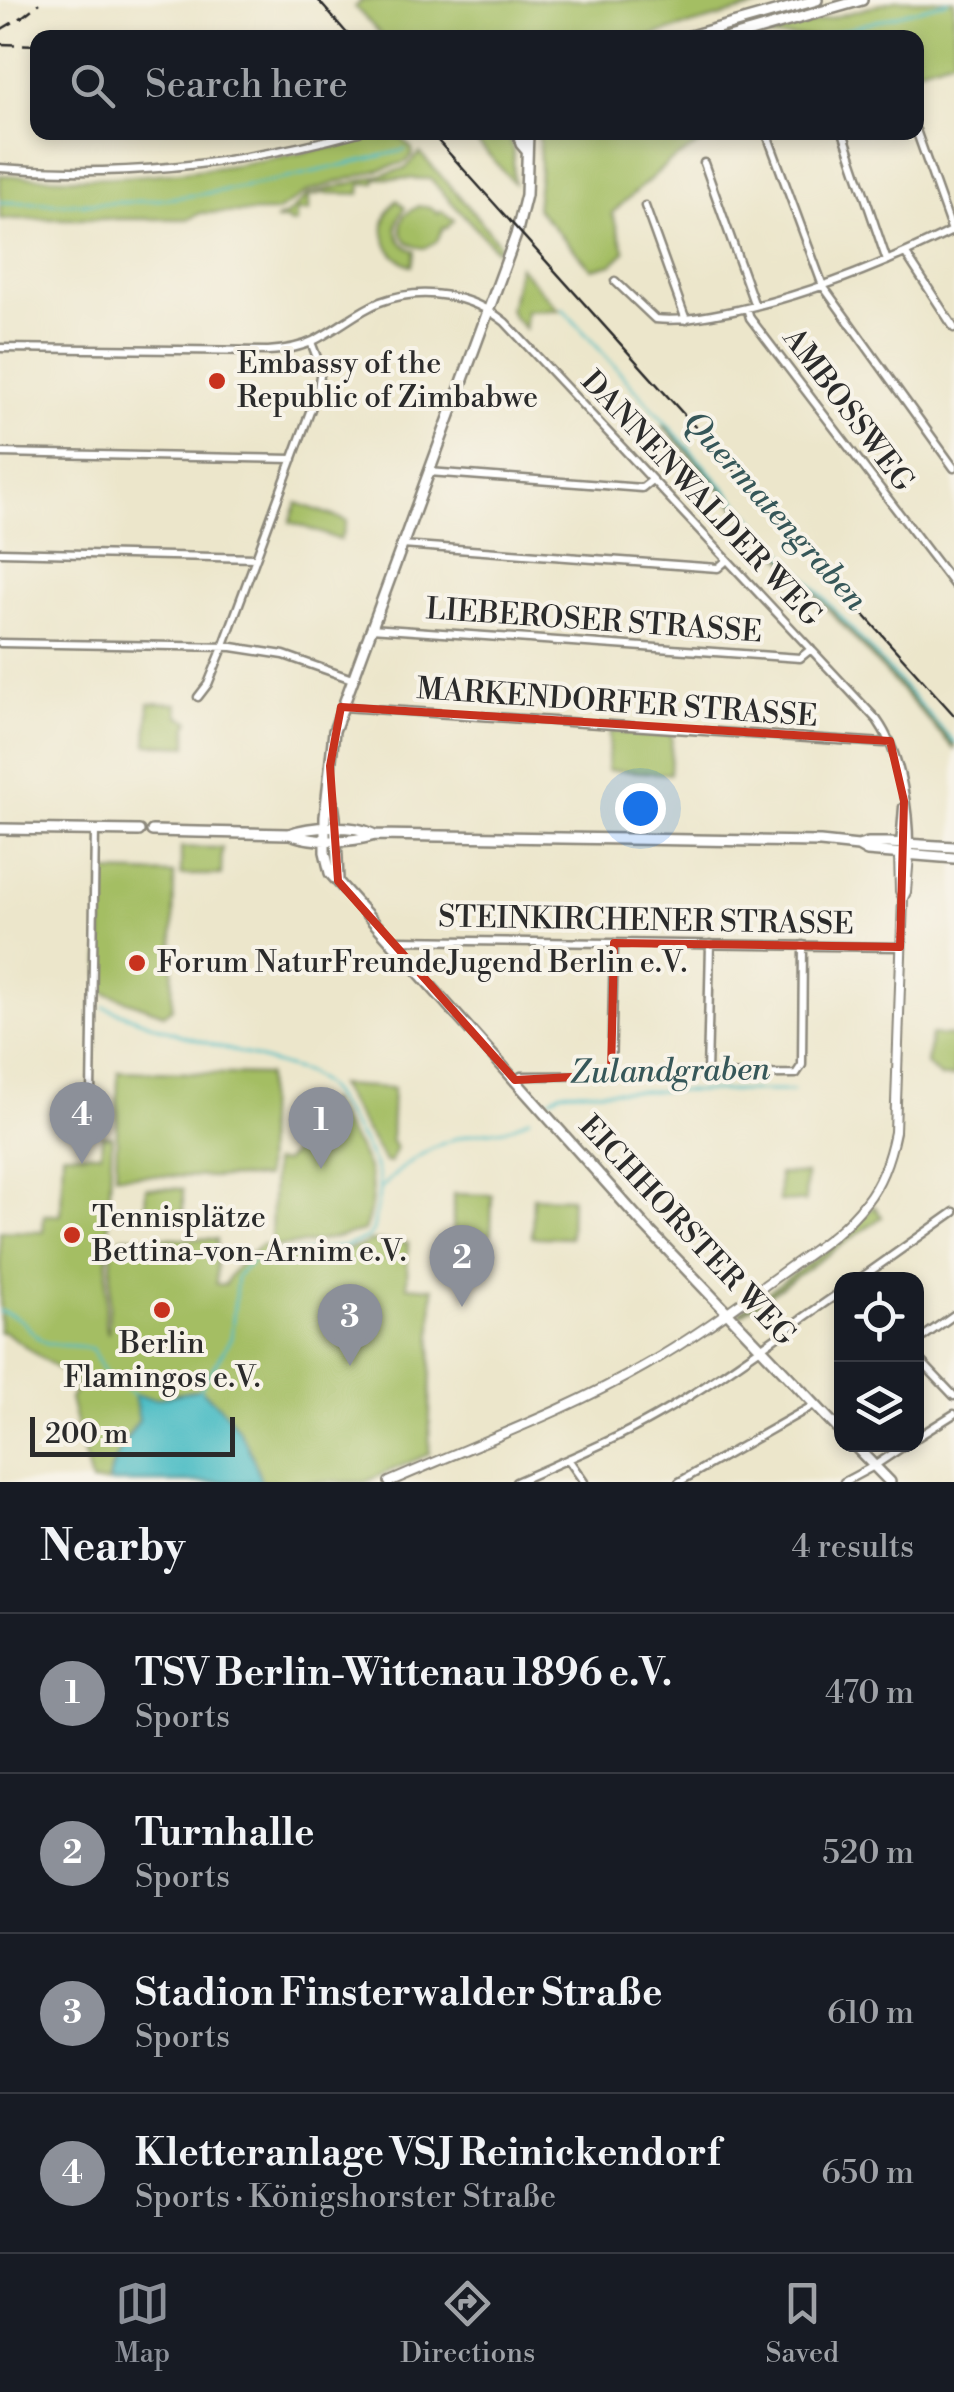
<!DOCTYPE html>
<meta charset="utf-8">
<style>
body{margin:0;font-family:"Libre Bodoni",serif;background:#242831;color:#f1f3f6}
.controls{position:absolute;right:30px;bottom:30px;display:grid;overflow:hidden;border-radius:20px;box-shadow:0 5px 15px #0003}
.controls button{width:90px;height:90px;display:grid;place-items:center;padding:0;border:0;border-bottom:2px solid #363941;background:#171b24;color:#f1f3f6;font:50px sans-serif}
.scale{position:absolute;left:30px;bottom:25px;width:205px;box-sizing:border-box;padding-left:10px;border:5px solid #2b2b2b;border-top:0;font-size:28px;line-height:35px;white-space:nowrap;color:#2b2b2b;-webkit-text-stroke:8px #f7f3e8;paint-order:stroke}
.you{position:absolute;left:640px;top:808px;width:35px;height:35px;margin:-25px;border:8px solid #fff;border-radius:50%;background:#1a73e8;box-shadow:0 0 0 15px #1a73e833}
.badge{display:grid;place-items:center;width:65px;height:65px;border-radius:50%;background:#8c9099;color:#fff;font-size:32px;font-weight:700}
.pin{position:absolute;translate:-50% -82px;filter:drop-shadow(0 2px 5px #0008)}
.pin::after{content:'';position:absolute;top:52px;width:35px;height:30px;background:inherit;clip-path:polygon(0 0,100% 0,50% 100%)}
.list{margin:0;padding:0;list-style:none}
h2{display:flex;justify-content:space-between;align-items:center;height:130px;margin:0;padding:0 40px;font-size:42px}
h2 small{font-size:32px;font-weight:400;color:#9ea1a6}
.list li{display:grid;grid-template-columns:65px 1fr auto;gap:30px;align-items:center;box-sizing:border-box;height:160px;padding:0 40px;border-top:2px solid #363941}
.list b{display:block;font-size:38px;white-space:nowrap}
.list p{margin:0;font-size:32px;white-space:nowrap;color:#9ea1a6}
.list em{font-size:32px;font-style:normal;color:#9ea1a6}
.icon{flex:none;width:55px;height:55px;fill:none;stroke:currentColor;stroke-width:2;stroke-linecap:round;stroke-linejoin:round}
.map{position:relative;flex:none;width:954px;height:1482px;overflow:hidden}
.search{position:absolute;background:#171b24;box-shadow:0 5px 15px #0003;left:30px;right:30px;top:30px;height:110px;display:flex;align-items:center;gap:25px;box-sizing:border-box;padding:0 35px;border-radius:20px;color:#9ea1a6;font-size:38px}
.sheet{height:770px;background:#171b24}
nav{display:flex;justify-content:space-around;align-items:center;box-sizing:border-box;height:140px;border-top:2px solid #363941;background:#171b24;font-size:28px;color:#9ea1a6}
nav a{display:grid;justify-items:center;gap:5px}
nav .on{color:#8c9099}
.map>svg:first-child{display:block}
</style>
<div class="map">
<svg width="954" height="1482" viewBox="0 0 954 1482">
<rect width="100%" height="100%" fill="#f7f3e8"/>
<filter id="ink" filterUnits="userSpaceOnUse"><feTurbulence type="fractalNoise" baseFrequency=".01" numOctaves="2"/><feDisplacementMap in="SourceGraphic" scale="20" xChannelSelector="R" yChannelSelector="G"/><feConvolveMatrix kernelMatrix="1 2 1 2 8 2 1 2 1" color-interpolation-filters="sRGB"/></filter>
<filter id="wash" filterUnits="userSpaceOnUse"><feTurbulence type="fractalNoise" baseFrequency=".0048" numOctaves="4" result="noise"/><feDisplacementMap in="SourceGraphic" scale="40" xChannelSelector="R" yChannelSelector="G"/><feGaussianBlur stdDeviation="2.25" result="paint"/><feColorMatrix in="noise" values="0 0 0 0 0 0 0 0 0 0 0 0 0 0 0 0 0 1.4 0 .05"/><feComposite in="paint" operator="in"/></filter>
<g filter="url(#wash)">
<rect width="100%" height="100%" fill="#ece6cb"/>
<!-- green -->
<path fill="#a4be64" stroke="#687448" stroke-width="2.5" d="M360,0h421l-134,37h-264l-28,-30 6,-5z
M896,0h58v58l-37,11 -1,-31 -155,-1z
M389,133h7l16,16 1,6 -7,7 -97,29 -33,21 -75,1 -12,6h-189v-44c132,11 261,-10 389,-42z
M469,133h39l5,17 1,33z
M539,133h179l-50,30 -56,50 13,39 -13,12 -20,5 -56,-61 4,-37z
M420,153l55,61 25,31 -3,6 -67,-72 -54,-1 -1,5 -14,1 -1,10 -42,-1 -1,2h-8v16h-13v12h-7l-1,-3h-13l13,-6 20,-19 98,-27z
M397,200l8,8c-14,16 -10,36 10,43l-3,15c-30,-12 -38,-43 -15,-66z
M419,206l11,1 8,7 3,-3 13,9 -7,8h-4l-6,13 -12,7c-20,-1 -29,-15 -21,-33z
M519,266l40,44 -33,1 -1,18 -12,-12 -3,-7z
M662,425l6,3 286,317v4z
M297,503l50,18 -7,19 -50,-18z
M149,703l28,1 2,12 11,5 -3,6v19l-40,-2z
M610,731l62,4 -2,39 -63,-4z
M181,847l41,1 -1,27h-40z
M103,872l71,2 -2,134 -8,6 -64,-23z
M931,1035l23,1v41h-14l-13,-13z
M118,1071l149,4 -2,103 -149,-3z
M338,1085l55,3 -2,52 5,8 -6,15 -5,-1z
M328,1101c28,49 59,70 36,130l-54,12 -39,4 2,-85h11l19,-20z
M102,1135l10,1 -7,188 3,10 4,-86 2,-5 9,-6 94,2 -1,45 9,1c7,-18 23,-30 38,-41l9,17 38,-4 52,-11 9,-5 37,2 -1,43 26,2 -4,166 -64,28h-104l-12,-32 -71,-57 -22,6 -15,-3 -5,10 3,14c-12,16 -29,42 -30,62h-18l-21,-83 9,-15 -74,-52h-5v-101l43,1 1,-17h17l2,-62h38z
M779,1174h27l-1,28 -26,-1z
M146,1188l37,1v26l-38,-1z
M453,1194l39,1 -1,40 -38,-1z
M533,1197l38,1 -1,40 -38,-1z
M874,1206l8,11 -143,99 1,-4 106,-76z"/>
<!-- water -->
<path fill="#4ebdc5" stroke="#3c7478" stroke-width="2.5" d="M200,1389c31,23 51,56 61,93h-152c1,-20 19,-45 30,-62l-5,-25 22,4z"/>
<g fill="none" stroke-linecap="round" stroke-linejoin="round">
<!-- stream -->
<path stroke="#4ebdc5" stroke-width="2.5" d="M816,38l132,-37
M0,202c44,1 88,3 132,0 93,-7 183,-30 273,-52
M563,309l391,433
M104,1007l77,28 126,38 16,11 8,9c14,23 42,59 47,83 3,13 0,26 -3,39 -1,7 0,17 -7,22 -15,12 -73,15 -93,17
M550,1099l11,-7 8,-1h224
M380,1190c22,-26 54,-47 88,-55 26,-6 38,-2 61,-17
M0,1311c29,7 27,22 45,31 12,6 31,1 47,7l13,24 29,22
M199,1391l32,-53 6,-62 15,-15 12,-4"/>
</g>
</g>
<g filter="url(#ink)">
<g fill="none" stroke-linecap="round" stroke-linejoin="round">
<defs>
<path id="minor" d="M916,130l36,101
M843,132l44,129
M768,137l55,149 131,182
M704,163l51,143
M0,168c120,10 243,-4 359,-36
M645,206l41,114
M906,254l48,74
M615,281l40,38c29,3 55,-4 83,-9 76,-17 147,-46 216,-80
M747,308l3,10 204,267
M0,348l268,3c15,-1 31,-3 45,-10 23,-11 43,-29 67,-39 43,-16 90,-8 125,20l372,398c25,35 33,93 32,135
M0,453l293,6
M429,472l213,16 10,-8
M402,545l316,23 9,-8
M0,552l256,6
M371,628l429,30 11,-9
M0,643l232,4 52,8 68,24
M198,697l10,-13 14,-34 96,-260 3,-22 -10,-26
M343,707l541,36 6,-2
M95,830l-4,264 2,20 4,7
M900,845l3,-38
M393,944l5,-4 502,7
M611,1075l3,-132
M707,1075l3,-131
M516,1080l5,-4 275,-2 6,-9 1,-120
M858,1280l96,-68
M916,1342l38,-27
M916,1356l38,40
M916,1438l38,-24
M568,1459l16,23
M516,1482c47,-21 95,-40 140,-66 65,-37 124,-83 186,-125
M679,1482l135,-77
M844,1482l30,-16 33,-22"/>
<path id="tertiary" d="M903,898l3,-6 3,-37
M389,1482c86,-38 176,-70 257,-117 46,-26 90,-59 133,-90 30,-22 65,-43 87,-73 16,-20 24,-45 29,-70l8,-234 -3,-7 -1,-37"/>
<path id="secondary" d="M683,38l134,-38
M729,38l133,-38
M518,132l3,12 6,7
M528,132l-2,63 -10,40 -182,496 -9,86v35l5,21 315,353 197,207
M331,791l4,26 3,63
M0,829l139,2
M152,831l137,3c26,9 60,9 86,1l445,7 38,4 10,-3h21l65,4
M289,834c21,-8 64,-10 84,0
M858,846l9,5 87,7
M853,1444l37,38"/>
</defs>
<!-- minor casing -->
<use href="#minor" stroke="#8c887b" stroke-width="11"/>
<!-- tertiary casing -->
<use href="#tertiary" stroke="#8c887b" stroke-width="12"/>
<!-- secondary casing -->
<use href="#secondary" stroke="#8c887b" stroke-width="14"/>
<!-- minor -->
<use href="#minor" stroke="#fff" stroke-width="6"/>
<!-- tertiary -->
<use href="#tertiary" stroke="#fff" stroke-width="8"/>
<!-- secondary -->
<use href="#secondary" stroke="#fff" stroke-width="9"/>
<!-- tram -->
<path stroke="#2b2b2b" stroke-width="2.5" d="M318,0l33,38
M430,132l524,583"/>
<!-- rail -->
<path stroke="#2b2b2b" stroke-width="2.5" stroke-dasharray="15 8" stroke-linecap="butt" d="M0,30l22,-13 18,-14
M0,44l38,1"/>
</g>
</g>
<!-- marked area -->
<path fill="none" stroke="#c8321e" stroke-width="8" stroke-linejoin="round" d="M341,707l549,34 14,60 -4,146 -286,-4 -3,132 -96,5 -177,-199 -8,-115z"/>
<!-- markers -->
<g fill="#c8321e" stroke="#f7f3e8" stroke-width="4">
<circle cx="217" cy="381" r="10"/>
<circle cx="137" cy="963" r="10"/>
<circle cx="72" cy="1235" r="10"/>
<circle cx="162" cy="1310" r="10"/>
</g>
<g text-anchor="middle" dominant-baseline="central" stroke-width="8" stroke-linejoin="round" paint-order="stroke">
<!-- poi labels -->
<g font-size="30" fill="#2b2b2b" stroke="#f7f3e8" text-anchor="start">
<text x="237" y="364">Embassy of the<tspan x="237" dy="34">Republic of Zimbabwe</tspan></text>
<text x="157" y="963">Forum NaturFreundeJugend Berlin e.V.</text>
<text x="92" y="1218">Tennisplätze<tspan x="92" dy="34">Bettina-von-Arnim e.V.</tspan></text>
<text x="162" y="1344" text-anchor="middle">Berlin<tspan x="162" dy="34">Flamingos e.V.</tspan></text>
</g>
<!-- street labels -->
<g font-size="30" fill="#2b2b2b" stroke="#f7f3e8">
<text transform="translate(848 410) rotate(53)">AMBOSSWEG</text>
<text transform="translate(701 499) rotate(47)">DANNENWALDER WEG</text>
<text transform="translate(594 621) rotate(4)">LIEBEROSER STRASSE</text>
<text transform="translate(617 703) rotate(4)">MARKENDORFER STRASSE</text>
<text transform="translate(646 921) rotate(1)">STEINKIRCHENER STRASSE</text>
<text transform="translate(687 1231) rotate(47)">EICHHORSTER WEG</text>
</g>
<!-- water labels -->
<g font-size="32" font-style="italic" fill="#365759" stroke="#f7f3e8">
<text transform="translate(775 511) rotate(48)">Quermatengraben</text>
<text transform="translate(670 1071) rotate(-1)">Zulandgraben</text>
</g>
</g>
</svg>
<div class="controls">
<button><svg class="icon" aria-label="locate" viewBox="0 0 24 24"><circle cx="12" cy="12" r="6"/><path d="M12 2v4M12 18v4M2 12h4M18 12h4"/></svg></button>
<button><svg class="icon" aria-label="layers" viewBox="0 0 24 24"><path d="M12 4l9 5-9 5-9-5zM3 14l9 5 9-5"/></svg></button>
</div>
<div class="scale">200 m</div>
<div class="you"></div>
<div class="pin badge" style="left:321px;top:1169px">1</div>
<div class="pin badge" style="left:462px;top:1307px">2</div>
<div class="pin badge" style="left:350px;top:1366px">3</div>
<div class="pin badge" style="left:82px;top:1164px">4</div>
<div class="search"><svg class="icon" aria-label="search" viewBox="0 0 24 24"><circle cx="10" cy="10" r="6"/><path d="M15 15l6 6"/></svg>Search here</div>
</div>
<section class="sheet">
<h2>Nearby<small>4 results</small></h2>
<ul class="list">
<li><span class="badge">1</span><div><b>TSV Berlin-Wittenau 1896 e.V.</b><p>Sports</p></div><em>470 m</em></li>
<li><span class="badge">2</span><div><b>Turnhalle</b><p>Sports</p></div><em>520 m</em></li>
<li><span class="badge">3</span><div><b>Stadion Finsterwalder Straße</b><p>Sports</p></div><em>610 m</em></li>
<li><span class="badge">4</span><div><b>Kletteranlage VSJ Reinickendorf</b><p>Sports · Königshorster Straße</p></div><em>650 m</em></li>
</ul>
</section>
<nav>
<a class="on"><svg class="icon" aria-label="map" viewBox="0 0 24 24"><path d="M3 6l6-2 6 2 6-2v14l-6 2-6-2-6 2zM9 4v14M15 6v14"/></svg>Map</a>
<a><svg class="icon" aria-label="directions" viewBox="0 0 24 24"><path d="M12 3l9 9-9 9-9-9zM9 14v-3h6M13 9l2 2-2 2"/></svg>Directions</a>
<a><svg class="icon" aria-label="saved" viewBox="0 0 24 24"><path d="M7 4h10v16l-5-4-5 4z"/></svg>Saved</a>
</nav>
